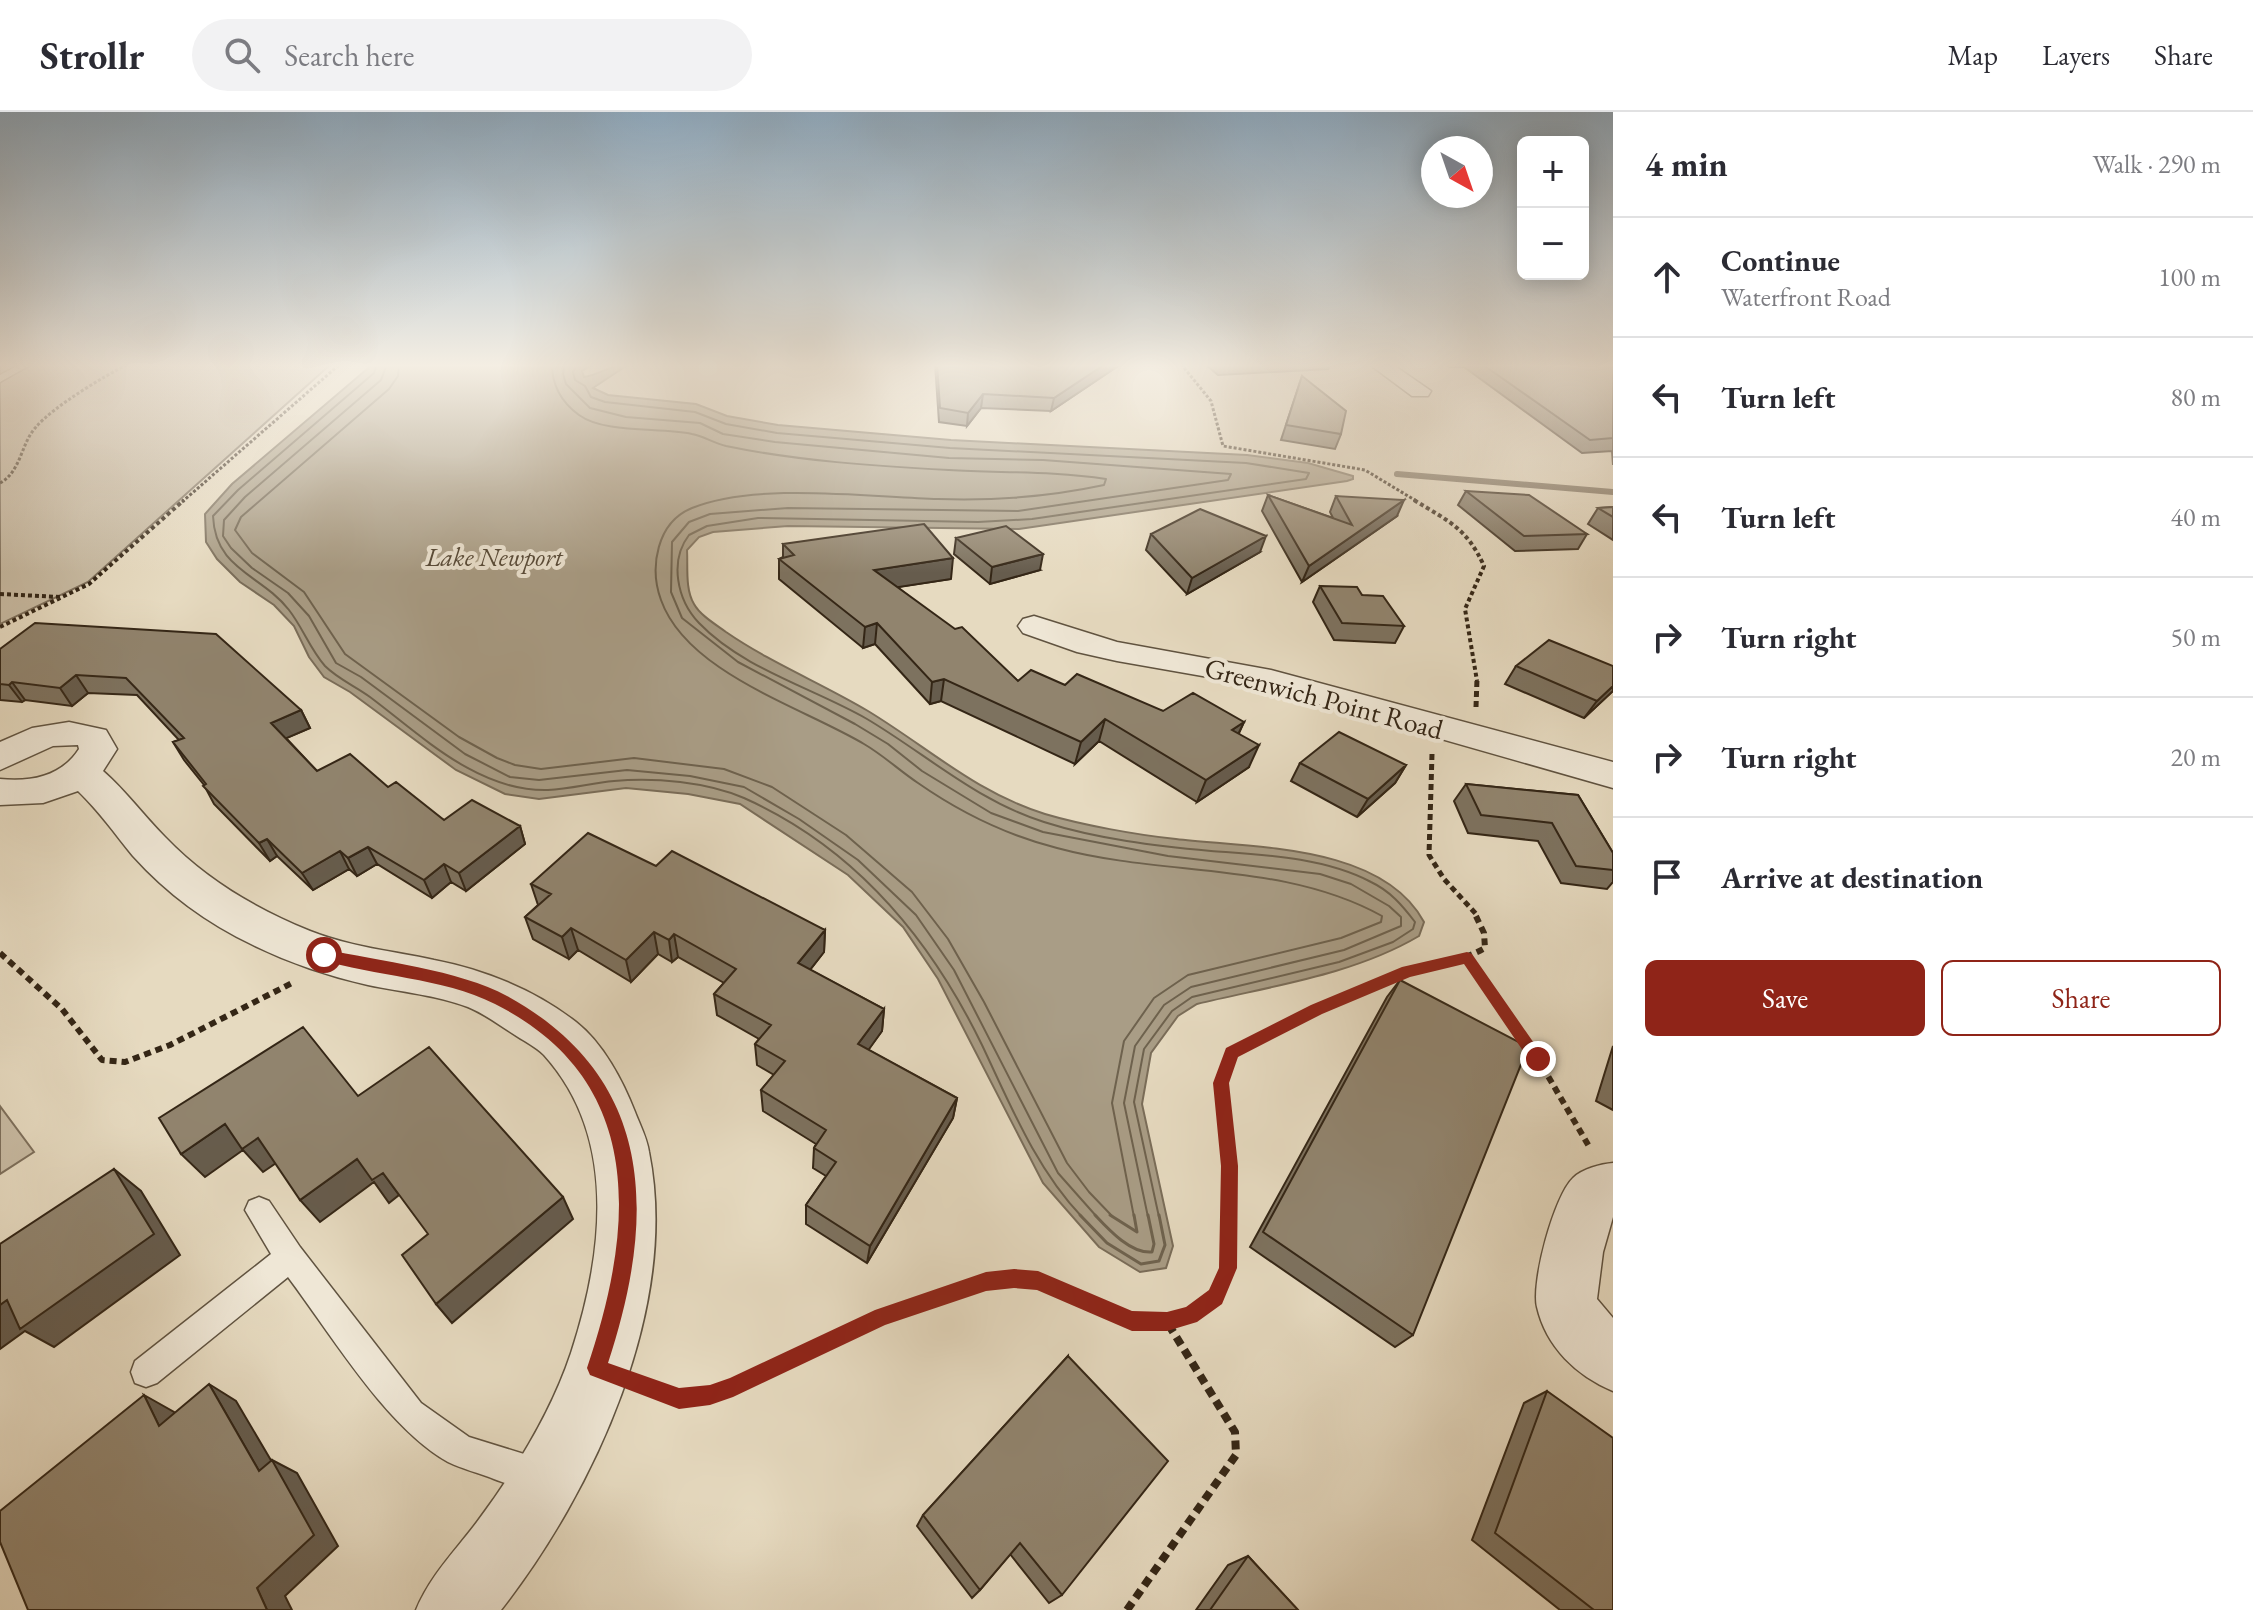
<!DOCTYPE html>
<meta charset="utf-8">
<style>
body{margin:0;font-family:"EB Garamond",serif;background:#f2f2f3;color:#2b2b33}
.controls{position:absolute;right:24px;top:24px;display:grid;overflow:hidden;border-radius:12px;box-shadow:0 4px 20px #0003}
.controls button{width:72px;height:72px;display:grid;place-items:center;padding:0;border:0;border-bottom:2px solid #e1e1e2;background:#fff;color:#2b2b33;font:40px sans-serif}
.compass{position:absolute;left:1421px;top:24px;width:72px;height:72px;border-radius:50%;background:#fff;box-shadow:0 4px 20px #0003;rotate:140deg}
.stop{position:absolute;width:24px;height:24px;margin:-18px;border:6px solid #8f2418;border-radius:50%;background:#fff}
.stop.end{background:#8f2418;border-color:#fff;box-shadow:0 2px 8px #0008}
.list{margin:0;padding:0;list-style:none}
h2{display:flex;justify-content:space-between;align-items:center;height:104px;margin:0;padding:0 32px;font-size:34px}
h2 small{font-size:26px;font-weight:400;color:#7c7c81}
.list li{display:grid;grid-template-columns:52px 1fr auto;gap:24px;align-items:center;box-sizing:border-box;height:120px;padding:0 32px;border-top:2px solid #e1e1e2}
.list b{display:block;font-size:30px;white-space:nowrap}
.list p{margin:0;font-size:26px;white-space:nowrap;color:#7c7c81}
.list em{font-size:26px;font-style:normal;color:#7c7c81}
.actions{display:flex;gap:16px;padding:24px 32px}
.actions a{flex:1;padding:18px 0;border:2px solid #8f2418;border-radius:12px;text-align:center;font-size:28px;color:#8f2418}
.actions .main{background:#8f2418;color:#fff}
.icon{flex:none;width:44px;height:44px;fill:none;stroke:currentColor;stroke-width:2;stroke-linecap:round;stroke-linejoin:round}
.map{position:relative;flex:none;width:1613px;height:1498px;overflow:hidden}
header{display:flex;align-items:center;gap:48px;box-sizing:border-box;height:112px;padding:0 40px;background:#fff;border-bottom:2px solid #e1e1e2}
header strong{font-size:38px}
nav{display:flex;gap:44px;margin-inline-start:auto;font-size:28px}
.search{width:560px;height:72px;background:#f2f2f3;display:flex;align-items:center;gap:20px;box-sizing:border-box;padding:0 28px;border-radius:44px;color:#7c7c81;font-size:30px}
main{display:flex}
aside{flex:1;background:#fff}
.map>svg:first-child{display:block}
</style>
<header>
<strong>Strollr</strong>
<div class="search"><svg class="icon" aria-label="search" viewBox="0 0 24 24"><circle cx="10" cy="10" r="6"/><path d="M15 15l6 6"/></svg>Search here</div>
<nav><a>Map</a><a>Layers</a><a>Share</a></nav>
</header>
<main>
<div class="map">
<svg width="1613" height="1498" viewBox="0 0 1613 1498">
<rect width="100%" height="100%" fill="#e6dac0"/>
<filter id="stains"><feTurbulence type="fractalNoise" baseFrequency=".0025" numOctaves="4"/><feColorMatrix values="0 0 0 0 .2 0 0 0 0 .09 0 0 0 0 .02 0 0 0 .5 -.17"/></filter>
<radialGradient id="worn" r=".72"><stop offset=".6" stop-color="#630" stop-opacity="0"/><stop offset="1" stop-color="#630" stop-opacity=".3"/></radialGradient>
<!-- green -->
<path fill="#c8bba3" stroke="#7e705c" stroke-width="2" d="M0,252h331l-243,218 -88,42z
M0,994l34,46 -34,22z"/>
<!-- water -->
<path fill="#a99d86" stroke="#7a6d59" stroke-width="2" d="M373,252h220l-11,7 2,6c17,-3 28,-13 45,-13l-36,24 15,7 88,9 31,12 51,9 173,15 296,15 61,8 45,13v3l-6,2 -328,48 -231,-3 -75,6 -14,5 -12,13c1,17 -2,39 7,54 6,11 21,20 32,28 45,31 95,51 142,79 61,37 107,81 177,103 37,11 92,21 131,25 77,9 206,5 248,83l-5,14c-66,39 -148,50 -222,68l-19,12 -27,37 -9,51 31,142 -7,22 -26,4 -41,-25 -56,-64 -105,-204 -35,-52 -55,-52 -108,-71 -52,-10 -62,-6 -87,11 -34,-5 -49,-24 -106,-78 -26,-15 -15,-20 -15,-31 -20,-21 -34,-23 -23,-23 -11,-17 -1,-28 27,-30z"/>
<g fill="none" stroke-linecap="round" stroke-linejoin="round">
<!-- shore-far1 -->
<path stroke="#6e624e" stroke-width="2" d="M377,252l-3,9 -136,117 -25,26c2,54 48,58 76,94 14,18 21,39 36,56 13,13 30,20 45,31 52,39 108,95 178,93 22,-1 44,-7 66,-9 40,-4 93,1 130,17 112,50 186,140 238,247 28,59 54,124 100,172
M387,252l-6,16 -136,117 -21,23 -1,16 8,12 21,20 36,25 21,23 27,47 25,14 104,77 45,23 29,3 88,-10 63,6 54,11 55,32 59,41 58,55 38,55 104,203 39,44
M399,252l-1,12 -9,13 -148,128 -6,13 17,23 52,39 41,62 114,83 38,21 18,7 26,4 93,-11 90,11 48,18 74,48 66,57 36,47 36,63 83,161 22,29 24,25
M552,252c0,22 9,38 27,51 26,19 81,12 113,19 11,2 22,9 34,12 72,15 149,20 223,24 52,3 105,1 157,9l-2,6c-56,12 -109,16 -166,14 -70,-2 -182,-17 -246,9 -35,14 -43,59 -31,92 26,73 141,107 203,144 19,11 36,27 54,39 43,30 88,52 139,65 107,29 226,13 325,68l-1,6 -40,16 -153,37 -34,23 -30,43 -12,62 22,114
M565,252l-2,10 3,10 24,24 36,9 74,6 23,11 52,8 174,16 94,2 188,14 -3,6 -210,31 -230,-3 -78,6 -21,8 -17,20 -1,50 11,26 56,44 117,62 33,20 34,27 69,42 52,19 125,24 152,18 31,10 38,22 12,11v9l-57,24 -153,37 -27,18 -29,41 -11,57 24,114
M578,252l-5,8 2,8 10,6 6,11 14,5 90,10 31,12 51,9 173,15 296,15 63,10 -3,6 -274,40 -54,3 -220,-4 -51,8 -18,9c-20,26 -12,65 10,88 44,46 114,65 168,96 59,35 110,82 177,103 53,17 112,24 167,29 53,4 112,6 160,31 19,9 31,23 44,40l-2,7 -20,13 -54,20 -147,35 -20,14 -28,38 -10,53 25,115"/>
<!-- shore -->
<path stroke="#6e624e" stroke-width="3" d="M1080,1103l27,28 34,21 18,-3 6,-16 -6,-30
M1095,1103c14,15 36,39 57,37l2,-8 -6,-29
M1110,1103l27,17 -3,-17"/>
<!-- stream -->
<path stroke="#7a6d59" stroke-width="6" d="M1397,362l216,18"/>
<defs>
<path id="lane" d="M21,252h11l-32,18v-7z
M259,1085l10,4 31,46 121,156 48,34 84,26 4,12 -4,12c-21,8 -39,-1 -59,-8 -15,-6 -32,-10 -46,-17 -62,-35 -117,-128 -160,-185l-131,106 -11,4 -11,-4 -4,-11 4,-11 136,-107 -26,-44 4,-9z"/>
<path id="street" d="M1369,252h23l39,27 -3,5h-16z
M1034,504l83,26 154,28 342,92v26l-322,-92 -60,-15 -114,-20 -40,-9 -54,-19 -5,-7 5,-7z
M69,610l37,8 11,19 -14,22c23,20 41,45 62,66 41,43 91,72 145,94 40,16 83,20 124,29 51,10 101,30 142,62 27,21 47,59 59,90 5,13 12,26 14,40 31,154 -55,339 -148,458h-85c14,-34 39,-59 61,-88 38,-51 74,-109 94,-169 32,-98 47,-216 -27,-298 -8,-8 -20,-14 -29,-20 -16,-10 -30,-21 -47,-28 -32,-12 -67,-15 -100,-22 -40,-9 -78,-22 -115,-40 -46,-22 -86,-51 -120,-89 -18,-22 -34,-45 -55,-65l-35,12 -43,2v-26c31,3 61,-2 79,-30l-1,-4 -25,1 -53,24v-28l32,-14z
M1613,1051v54l-10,35 -6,47 16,19v73c-36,-15 -67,-44 -76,-84 -6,-25 17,-111 36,-129 9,-9 28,-14 40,-15z"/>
</defs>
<!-- lane casing -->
<use href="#lane" stroke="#605340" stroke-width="3"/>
<!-- street casing -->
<use href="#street" stroke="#605340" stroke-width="3"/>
<!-- path-far4 -->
<path stroke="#342616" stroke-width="3" stroke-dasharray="3 2" stroke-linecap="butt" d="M1181,252l30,37 12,45 142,24 53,32
M0,371c21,-11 21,-40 36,-56 18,-21 67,-50 92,-63
M182,390l158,-138"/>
<!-- path-far3 -->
<path stroke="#342616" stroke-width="4" stroke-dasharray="4 3" stroke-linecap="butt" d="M1414,388c34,21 53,28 70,66l-19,43 12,72
M0,482l60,3
M0,515l89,-43 95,-84"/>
<!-- path-far2 -->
<path stroke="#342616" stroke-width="5" stroke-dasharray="6 4" stroke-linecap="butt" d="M1476,595l1,-28
M1432,642l-3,101 15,24 32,35"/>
<!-- path-far1 -->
<path stroke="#342616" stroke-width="6" stroke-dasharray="7 5" stroke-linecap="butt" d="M0,841l62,56 40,51 23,2 45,-17 122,-62
M1467,846l71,101 52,89
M1232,1105l-11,-125 11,-40c56,-29 112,-55 170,-78 28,-11 57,-11 83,-26l-1,-15 -10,-21"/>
<!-- path -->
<path stroke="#342616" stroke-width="8" stroke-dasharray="9 6" stroke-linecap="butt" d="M641,1273c17,6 34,13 53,11 38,-3 72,-26 106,-42 55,-26 111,-52 169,-67 23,-7 49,-11 72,-5 50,13 95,58 149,32 39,-18 42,-60 42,-99
M1127,1498l109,-155 -1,-23 -68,-110"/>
<!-- lane -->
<use href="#lane" fill="#efe7d6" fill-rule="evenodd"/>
<!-- street -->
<use href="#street" fill="#efe7d6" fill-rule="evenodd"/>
</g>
<!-- wall -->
<path fill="#7d725f" stroke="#342616" stroke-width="2" d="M935,252h186l-70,47 -70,-3 -14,18 -28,-4z
M1205,252h125l-2,5 -110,6z
M1444,252h169v101l-1,-14 -30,2 -118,-86h-14z
M1302,264l39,58 -6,15 -54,-9z
M1466,379l121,43 -9,15 -63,2 -57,-46z
M1268,383l65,23 -3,-6 6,-16 61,20 -95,66 -40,-71z
M1613,395v33l-25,-16 10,-16z
M1151,422l109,18 -73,42 -41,-44z
M956,426l84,32 -50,14 -36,-30z
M783,432l168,35 -54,8 121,94 47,4 98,26 81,11 -5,11 10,34 -52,35 -98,-61 -24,23 -134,-63 -11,3 -55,-60 -12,4 -84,-69v-20l4,-2z
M1320,474l42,9 42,31 -9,17 -61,-3 -21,-38z
M0,537l301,61 9,18 -24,10 31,33 71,16 56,33 76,6 5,18 -59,47 -15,-9 -19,16 -55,-34 -20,12 -8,-7 -36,21 -36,-34 -7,5 -56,-57 -10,-19 -20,-25 -11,-18 6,-2 -42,-45 -49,-2 -16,13 -47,-6 -3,2 -22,-2z
M1516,554h97v25l-29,27 -79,-34z
M1300,651l106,2 -11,18 -38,34 -66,-36z
M1466,672l112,11 35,58v29l-6,7 -46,-6 -23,-42 -70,-8 -14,-32z
M656,754l169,64 -1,22 -14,18 74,39 -2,22 -14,19 89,48 -4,20 -86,145 -61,-39v-19l20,-29 -13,-8 1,-20 2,-4 -53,-33 -2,-21 13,-15 -17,-10 -2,-21 4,-5 -42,-24 -3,-21 10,-11 -46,-26 -6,5 -14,-8 -27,28 -53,-32 -9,9 -36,-20 -8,-22 13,-12 -7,-21z
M1400,868l13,355 -18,12 -145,-100 137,-250z
M1613,934v64l-17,-9z
M1068,1244l-6,239 -13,8 -39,-49 -30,36 -8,8 -55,-72 6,-11z
M1547,1279l66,219h-53l-88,-70 52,-137z
M1248,1444l50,54h-102l32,-45z"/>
<!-- shaded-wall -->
<path fill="#665c4d" stroke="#342616" stroke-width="2" d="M1105,252h16l-70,47 3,-13z
M983,282l-2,14 -14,18 1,-13z
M1404,388l-7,16 -95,66 7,-16z
M1266,424l-6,16 -73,42 5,-16z
M1043,442l-3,16 -50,14 2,-17z
M953,446l-2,21 -78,12 1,-21z
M877,511l-2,21 -12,4 2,-21z
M76,563l12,18 -16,13 -12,-18z
M944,567l-3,22 -11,3 2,-22z
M12,570l13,18 -3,2 -13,-17z
M1613,574v5l-29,27 13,-17z
M301,598l9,18 -30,13 -9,-18z
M1105,607l-6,22 -24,23 6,-22z
M1244,610l-10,21 -2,-13z
M1259,633l-10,22 -52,35 9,-22z
M1406,653l-11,18 -38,34 11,-18z
M520,714l5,18 -59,47 -7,-18z
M267,727l10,17 -7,5 -11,-18z
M368,735l9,17 -20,12 -9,-18z
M340,739l9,18 -36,21 -11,-17z
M444,752l7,18 -19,16 -8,-18z
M571,816l7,22 -9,9 -7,-22z
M825,818l-1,22 -26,33v-22z
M654,820l4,22 -27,28 -5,-22z
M674,822l4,23 -6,5 -3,-22z
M884,897l-2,22 -25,35 1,-22z
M957,986l-4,20 -86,145 3,-17z
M225,1012l33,14 21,23 -16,11 -20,-22 -38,27 -24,-23z
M357,1047l26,14 16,22 -10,8 -15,-21 -54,40 -20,-22z
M114,1057l27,22 39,64 -126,92 -29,-16 -25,18v-44z
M563,1085l10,22 -121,104 -16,-19z
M209,1272l27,17 49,83 -26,-13z
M144,1283l30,17 15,29 -30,-15z
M272,1348l25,13 41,73 -53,50 7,14h-25l-10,-22z"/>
<!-- building -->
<path fill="#91846e" stroke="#342616" stroke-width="2" d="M937,252h168l-51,34 -71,-4 -15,19 -28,-5z
M1482,252h131v74l-23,2z
M1302,264l44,35 -5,23 -55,-9z
M1466,379l63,4 58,39 -63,2z
M1268,383l84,30 -16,-29 68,4 -95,66z
M1613,395v10l-15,-9z
M1200,397l66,27 -74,42 -41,-44z
M924,412l29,34 -79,12 81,59 7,-2 56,54 13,-11 34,15 12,-11 86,37 30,-18 51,29 -12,8 27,15 -53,35 -101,-61 -24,23 -137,-63 -12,3 -55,-59 -12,4 -86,-68 15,-4 -11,-11z
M1006,414l37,28 -51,13 -36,-29z
M1320,474l37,1 5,8 21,1 21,30 -62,-3z
M35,511l181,11 85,76 -30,13 46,48 33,-17 38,33 8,-5 48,38 28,-20 48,26 -61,47 -15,-9 -20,16 -56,-33 -20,11 -8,-7 -38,22 -35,-34 -8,4 -56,-57 3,-2 -33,-42 11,-4 -58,-60 -50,-3 -16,13 -48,-6 -3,3 -9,-1v-35z
M1549,528l64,26v20l-16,15 -81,-35z
M1339,620l67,33 -38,34 -68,-36z
M1466,672l112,11 35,58v17l-37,-4 -24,-43 -71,-8z
M588,721l68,33 16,-15 153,79 -27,33 86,46 -26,35 99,54 -87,148 -64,-41 30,-43 -22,-14 12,-18 -65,-40 24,-29 -30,-17 16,-19 -57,-31 22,-25 -62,-35 -5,6 -15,-8 -28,28 -55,-32 -9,9 -37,-20 26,-23 -20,-10z
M1400,868l128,67 -115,288 -150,-103z
M303,915l55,69 71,-49 134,150 -127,107 -34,-49 26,-21 -45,-61 -11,7 -15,-21 -57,41 -42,-62 -16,11 -17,-25 -44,30 -22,-36z
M114,1057l40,65 -134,95 -13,-29 -7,5v-61z
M1068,1244l100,105 -106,134 -42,-52 -40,47 -57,-75z
M209,1272l50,87 13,-11 42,75 -57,53 10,22h-239l-28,-68v-31l144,-116 15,31z
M1547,1279l66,47v172h-19l-99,-77z
M1248,1444l50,54h-88z"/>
<!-- sky -->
<linearGradient id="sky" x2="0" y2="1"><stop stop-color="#8fabc1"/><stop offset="0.55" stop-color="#f4eee3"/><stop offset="1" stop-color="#f4eee3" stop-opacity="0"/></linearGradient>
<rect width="1613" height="461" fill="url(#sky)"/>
<!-- route -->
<path fill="#8f2418" d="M324,837c54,12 136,21 183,47 150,82 149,221 101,367l71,25 31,-3 20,-7 145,-68 111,-38 28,-3 24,2 94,40 35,1 19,-5 23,-17 10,-22 2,-102 -8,-83 13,-35 85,-43 91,-38 65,-15 5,2 73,105 -7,7 -6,-2 -68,-100 -54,13 -88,37 -84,43 -9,26 9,83 -1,102 -15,36 -25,18 -30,9h-35l-95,-41 -23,-2 -28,3 -101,34 -152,72 -23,8 -31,4 -89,-34 -3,-7c47,-139 61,-287 -92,-364 -54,-27 -119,-27 -176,-45l-2,-4z"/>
<g text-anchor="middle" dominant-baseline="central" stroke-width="8" stroke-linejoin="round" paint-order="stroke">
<!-- far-water labels -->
<g font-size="26" font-style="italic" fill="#574a38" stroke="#efe7d6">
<text x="494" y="445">Lake Newport</text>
</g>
<!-- street labels -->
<g font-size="28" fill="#342616" stroke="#efe7d6">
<text transform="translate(1324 586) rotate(15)">Greenwich Point Road</text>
</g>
</g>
<rect width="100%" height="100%" filter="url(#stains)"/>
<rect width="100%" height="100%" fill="url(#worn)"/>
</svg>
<div class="controls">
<button>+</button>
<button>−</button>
</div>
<svg class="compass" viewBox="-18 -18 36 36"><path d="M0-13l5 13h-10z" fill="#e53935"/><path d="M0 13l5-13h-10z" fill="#7c7c81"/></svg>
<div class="stop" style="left:324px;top:843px"></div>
<div class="stop end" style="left:1538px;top:947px"></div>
</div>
<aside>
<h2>4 min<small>Walk · 290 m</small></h2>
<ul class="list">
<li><svg class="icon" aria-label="ahead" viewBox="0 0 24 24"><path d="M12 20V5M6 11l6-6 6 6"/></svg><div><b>Continue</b><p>Waterfront Road</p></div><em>100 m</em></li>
<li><svg class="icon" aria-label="left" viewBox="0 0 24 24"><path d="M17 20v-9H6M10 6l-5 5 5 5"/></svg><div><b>Turn left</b></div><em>80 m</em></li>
<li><svg class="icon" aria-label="left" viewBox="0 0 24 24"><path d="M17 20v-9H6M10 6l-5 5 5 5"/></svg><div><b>Turn left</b></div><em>40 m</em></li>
<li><svg class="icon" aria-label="right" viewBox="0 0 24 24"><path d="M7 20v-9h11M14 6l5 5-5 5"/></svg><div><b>Turn right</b></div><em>50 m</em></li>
<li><svg class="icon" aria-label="right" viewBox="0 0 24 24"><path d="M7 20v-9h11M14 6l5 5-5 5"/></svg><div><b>Turn right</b></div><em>20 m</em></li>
<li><svg class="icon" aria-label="arrive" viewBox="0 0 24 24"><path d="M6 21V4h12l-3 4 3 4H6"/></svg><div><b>Arrive at destination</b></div></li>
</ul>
<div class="actions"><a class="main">Save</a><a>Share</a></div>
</aside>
</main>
